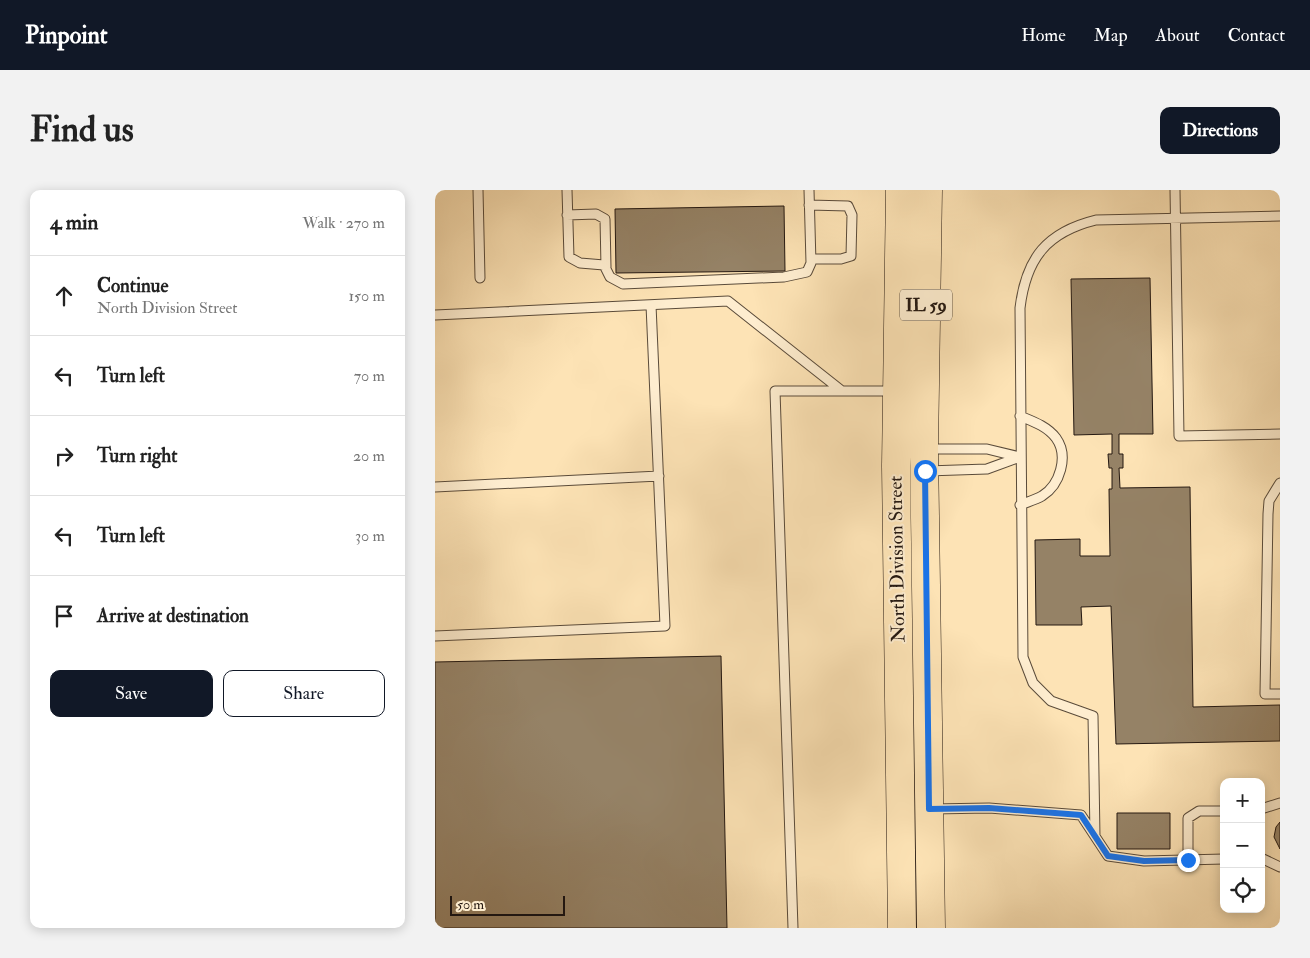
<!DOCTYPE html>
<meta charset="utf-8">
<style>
body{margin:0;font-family:"IM FELL Double Pica",serif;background:#f2f2f2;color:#222}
.controls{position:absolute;right:15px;bottom:15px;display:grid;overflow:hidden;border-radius:10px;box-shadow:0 2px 12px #0003}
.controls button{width:45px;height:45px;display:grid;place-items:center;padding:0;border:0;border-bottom:1px solid #e0e0e0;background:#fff;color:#222;font:25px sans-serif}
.scale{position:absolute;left:15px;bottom:12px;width:115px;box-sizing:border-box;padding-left:5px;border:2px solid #241811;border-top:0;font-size:14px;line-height:18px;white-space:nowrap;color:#241811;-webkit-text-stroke:4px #feedcf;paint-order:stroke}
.stop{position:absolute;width:15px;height:15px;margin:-11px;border:4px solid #1a73e8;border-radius:50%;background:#fff}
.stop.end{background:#1a73e8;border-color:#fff;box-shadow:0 1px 5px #0008}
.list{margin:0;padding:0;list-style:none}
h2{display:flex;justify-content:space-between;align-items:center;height:65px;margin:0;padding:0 20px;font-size:21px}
h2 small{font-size:16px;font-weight:400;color:#767676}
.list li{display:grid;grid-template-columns:32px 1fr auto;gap:15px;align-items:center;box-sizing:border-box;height:80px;padding:0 20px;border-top:1px solid #e0e0e0}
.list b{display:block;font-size:19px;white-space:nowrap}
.list p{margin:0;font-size:16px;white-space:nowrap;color:#767676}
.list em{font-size:16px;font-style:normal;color:#767676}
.actions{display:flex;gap:10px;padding:15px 20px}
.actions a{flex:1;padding:11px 0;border:1px solid #111827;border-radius:10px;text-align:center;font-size:18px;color:#111827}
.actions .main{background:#111827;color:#fff}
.icon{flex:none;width:28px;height:28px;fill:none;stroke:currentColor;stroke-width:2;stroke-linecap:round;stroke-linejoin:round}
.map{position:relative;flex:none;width:845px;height:738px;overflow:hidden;border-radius:10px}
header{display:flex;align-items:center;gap:30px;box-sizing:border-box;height:70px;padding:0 25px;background:#111827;color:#fff}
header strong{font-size:24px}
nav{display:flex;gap:28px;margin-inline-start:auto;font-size:18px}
.intro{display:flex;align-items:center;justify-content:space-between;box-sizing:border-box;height:120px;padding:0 30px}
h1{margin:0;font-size:35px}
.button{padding:12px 22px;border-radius:10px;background:#111827;color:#fff;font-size:18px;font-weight:700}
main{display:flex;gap:30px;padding:0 30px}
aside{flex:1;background:#fff;border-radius:10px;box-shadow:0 2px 12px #0003}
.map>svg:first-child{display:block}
</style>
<header>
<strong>Pinpoint</strong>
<nav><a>Home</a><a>Map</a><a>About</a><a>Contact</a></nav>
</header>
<div class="intro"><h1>Find us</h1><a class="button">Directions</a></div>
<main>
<aside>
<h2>4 min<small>Walk · 270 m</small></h2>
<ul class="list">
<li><svg class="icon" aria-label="ahead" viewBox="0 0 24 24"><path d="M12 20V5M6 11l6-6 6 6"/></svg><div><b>Continue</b><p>North Division Street</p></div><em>150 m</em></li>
<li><svg class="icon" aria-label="left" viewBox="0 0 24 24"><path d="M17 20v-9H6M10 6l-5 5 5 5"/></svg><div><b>Turn left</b></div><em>70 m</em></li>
<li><svg class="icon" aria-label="right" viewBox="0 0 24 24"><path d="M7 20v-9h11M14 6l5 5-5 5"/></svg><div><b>Turn right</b></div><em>20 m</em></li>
<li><svg class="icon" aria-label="left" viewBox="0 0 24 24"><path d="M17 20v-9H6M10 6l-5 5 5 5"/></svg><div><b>Turn left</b></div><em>30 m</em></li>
<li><svg class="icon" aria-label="arrive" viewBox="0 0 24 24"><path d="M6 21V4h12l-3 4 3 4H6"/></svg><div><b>Arrive at destination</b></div></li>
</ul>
<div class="actions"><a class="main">Save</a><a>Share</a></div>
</aside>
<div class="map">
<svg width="845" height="738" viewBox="0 0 845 738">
<rect width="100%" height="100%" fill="#fde3b5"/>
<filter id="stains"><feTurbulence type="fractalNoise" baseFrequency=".004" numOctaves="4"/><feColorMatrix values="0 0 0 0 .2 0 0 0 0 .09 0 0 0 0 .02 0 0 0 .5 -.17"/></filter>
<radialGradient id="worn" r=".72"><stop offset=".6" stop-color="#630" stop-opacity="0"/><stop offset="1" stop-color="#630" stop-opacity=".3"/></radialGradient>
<!-- building -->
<path fill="#958266" stroke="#241811" d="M349,16l1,65 -169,2 -1,-64z
M715,88l3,156h-34v20h4v14h-4l1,20 70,-1 3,220 87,-2v36l-164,3 -5,-138 -30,1 1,18h-46l-1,-85 45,-1v17h30l-1,-67h3v-21h-3l-1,-14h4v-20l-38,1 -3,-156z
M286,466l6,272h-292v-266z
M682,623h53v36h-53z
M845,632v27l-6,-12 2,-10z"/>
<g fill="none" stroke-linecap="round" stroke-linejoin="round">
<defs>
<path id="service" d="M43,0l2,88
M132,0l2,67 11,6 24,2 6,12 13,7 161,-7 23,-5 4,-9 -2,-73
M740,0l4,246 101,-2
M374,15l39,1 4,9 -1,41 -10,3h-30
M132,25l29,-1 9,5 1,48
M0,125l293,-14 114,90
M585,226c12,5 27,10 36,22 13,18 4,47 -14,58 -7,4 -15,6 -22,9
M492,259h60l33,8
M492,281l60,-2 33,-12
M845,293l-11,18 -1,13 -3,180h15
M0,297l224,-11
M0,446l230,-10 -14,-321
M497,619l57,-1 92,7 27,41 36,5 80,-2
M826,619l19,-6
M660,646l-2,-120 -42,-15 -18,-18 -10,-26 -3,-349c6,-50 27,-76 76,-88l184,-4
M826,668l19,9
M753,670v-42l11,-7h25
M358,738l-18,-537h120"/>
<path id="primary" d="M465,0l-4,276 6,462
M493,0l-4,259 7,479"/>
</defs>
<!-- service casing -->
<use href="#service" stroke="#5a4b3a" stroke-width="11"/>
<!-- primary casing -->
<use href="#primary" stroke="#241811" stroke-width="29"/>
<!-- service -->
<use href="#service" stroke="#feedcf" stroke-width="9"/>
<!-- primary -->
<use href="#primary" stroke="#fde3b5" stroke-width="28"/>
</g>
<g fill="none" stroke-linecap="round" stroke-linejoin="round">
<!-- route -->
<path stroke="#1a73e8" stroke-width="6" d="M490,281l4,338 60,-1 92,7 27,41 36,5 44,-1"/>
</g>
<g text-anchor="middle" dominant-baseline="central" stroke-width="4" stroke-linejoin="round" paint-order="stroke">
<!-- shield labels -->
<rect fill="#feedcf" stroke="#65584a" stroke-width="1" x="465" y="99.5" width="52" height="31" rx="4"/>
<g font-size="18" font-weight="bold" fill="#241811">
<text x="491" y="115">IL 59</text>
</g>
<!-- street labels -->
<g font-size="19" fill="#241811" stroke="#feedcf">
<text transform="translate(462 369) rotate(-91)">North Division Street</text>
</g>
</g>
<rect width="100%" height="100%" filter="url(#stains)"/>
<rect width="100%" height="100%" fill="url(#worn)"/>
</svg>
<div class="controls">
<button>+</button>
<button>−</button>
<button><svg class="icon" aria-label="locate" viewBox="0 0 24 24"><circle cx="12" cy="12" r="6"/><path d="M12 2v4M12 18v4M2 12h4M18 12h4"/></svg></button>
</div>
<div class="scale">50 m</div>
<div class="stop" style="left:490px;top:281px"></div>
<div class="stop end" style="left:753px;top:670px"></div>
</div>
</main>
